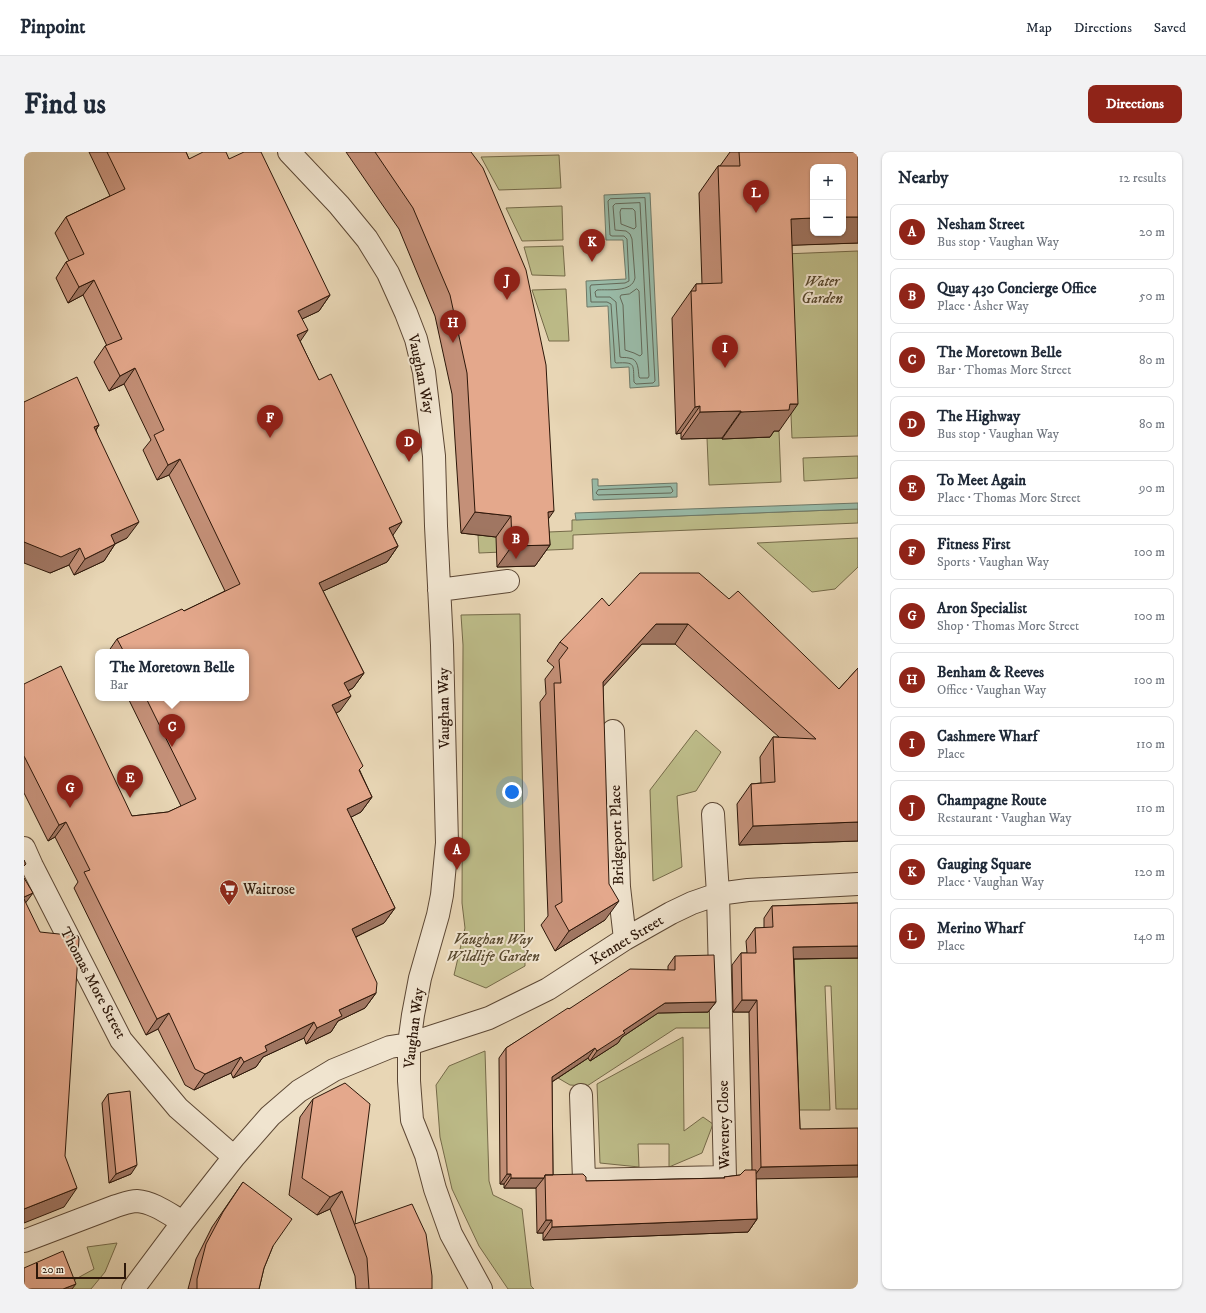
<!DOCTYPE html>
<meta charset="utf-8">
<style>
body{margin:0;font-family:"IM FELL DW Pica",serif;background:#f2f2f3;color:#1f2937}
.controls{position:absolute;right:12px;top:12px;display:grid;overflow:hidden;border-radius:8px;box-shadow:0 1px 3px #0004}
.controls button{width:36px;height:36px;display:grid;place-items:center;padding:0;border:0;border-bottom:1px solid #e0e1e3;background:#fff;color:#1f2937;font:20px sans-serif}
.scale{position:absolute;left:12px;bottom:10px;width:90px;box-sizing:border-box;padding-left:4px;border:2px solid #2d1709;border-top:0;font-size:11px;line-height:14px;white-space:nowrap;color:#2d1709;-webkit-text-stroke:3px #f0e4cf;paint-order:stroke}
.you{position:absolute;left:488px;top:640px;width:14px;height:14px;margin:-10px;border:3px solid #fff;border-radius:50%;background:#1a73e8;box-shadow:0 0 0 6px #1a73e833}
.badge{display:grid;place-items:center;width:26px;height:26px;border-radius:50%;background:#8f2418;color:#fff;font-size:13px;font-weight:700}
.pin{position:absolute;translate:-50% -33px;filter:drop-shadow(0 1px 2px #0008)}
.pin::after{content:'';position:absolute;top:21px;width:14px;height:12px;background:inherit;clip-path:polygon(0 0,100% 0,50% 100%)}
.popup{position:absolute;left:71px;top:497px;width:154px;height:52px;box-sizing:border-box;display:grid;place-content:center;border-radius:8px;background:#fff;filter:drop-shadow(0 1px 3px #0005);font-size:13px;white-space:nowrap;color:#747a83}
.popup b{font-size:15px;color:#1f2937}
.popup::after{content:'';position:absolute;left:50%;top:100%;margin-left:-8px;border:8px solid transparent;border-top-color:#fff}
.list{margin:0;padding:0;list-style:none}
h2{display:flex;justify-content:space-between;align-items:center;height:52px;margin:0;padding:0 16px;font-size:17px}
h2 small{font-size:13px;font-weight:400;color:#747a83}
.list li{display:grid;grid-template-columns:26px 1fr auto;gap:12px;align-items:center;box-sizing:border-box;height:56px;margin:0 8px 8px;padding:0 8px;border:1px solid #e0e1e3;border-radius:8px}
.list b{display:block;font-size:15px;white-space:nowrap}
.list p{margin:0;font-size:13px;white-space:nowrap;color:#747a83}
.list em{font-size:13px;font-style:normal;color:#747a83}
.map{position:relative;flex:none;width:834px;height:1137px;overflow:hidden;border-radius:8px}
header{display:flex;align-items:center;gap:24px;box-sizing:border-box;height:56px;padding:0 20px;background:#fff;border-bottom:1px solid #e0e1e3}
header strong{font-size:19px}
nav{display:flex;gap:22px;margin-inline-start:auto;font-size:14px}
.intro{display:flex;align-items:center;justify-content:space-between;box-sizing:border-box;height:96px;padding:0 24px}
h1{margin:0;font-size:28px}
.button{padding:10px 18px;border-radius:8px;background:#8f2418;color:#fff;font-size:14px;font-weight:700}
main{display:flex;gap:24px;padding:0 24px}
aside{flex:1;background:#fff;border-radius:8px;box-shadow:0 1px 3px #0004}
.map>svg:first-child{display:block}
</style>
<header>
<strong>Pinpoint</strong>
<nav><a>Map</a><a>Directions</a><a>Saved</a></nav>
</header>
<div class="intro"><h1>Find us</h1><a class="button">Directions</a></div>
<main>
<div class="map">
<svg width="834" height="1137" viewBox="0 0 834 1137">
<rect width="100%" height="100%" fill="#e8d6b5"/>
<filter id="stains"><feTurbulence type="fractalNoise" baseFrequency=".005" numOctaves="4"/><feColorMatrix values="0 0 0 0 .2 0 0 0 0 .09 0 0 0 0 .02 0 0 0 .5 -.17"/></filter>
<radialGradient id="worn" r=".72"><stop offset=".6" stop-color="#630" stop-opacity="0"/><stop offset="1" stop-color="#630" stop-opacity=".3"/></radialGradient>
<!-- green -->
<path fill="#bdbc89" stroke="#756a49" d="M535,3l2,33 -62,2 -18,-33z
M538,54l1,34 -41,1 -16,-33z
M539,94l2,30 -33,-1 -8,-28z
M834,99v185l-66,2 -8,-184z
M542,137l3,52h-20l-17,-51z
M747,278l8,1 2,51 -72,3 -2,-47h9l-1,-6 23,6 32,-1z
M834,304v22l-54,3 -1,-23z
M834,357v14l-285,12v14l-94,4 -1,-18 94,-4v-11z
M834,386v29l-23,22 -23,3 -55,-49z
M496,462l5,352 -39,22 -32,-13 11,-47 -3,-25 1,-258 -2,-30z
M672,578l25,22 -25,39 -19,5 5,71 -29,14 -3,-91z
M834,806v151h-22l-5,-123h-6l5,124h-40l-5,-151z
M619,858l67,2v16h-34l-89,58 -17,-1 -12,-7 30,-20 2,3 26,-20 33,-22z
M659,885l1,94 19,-14 10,7 -11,29 -33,14v-23h-31l1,23 -39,-4 -3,-79z
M461,899l4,130 4,14 29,14 9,77 3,3h-26l-29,-43 -27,-57 -12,-52 -4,-52 13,-19z
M93,1091l-12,29 -14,17h-27l-1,-3 31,-17 -7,-22z"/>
<!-- water -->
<path fill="#99baa7" stroke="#6e7968" d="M626,41l9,193 -29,2 -1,-21 -18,1 -3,-62 -21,1 -1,-26 40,-2 -3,-39h-17l-2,-45z
M568,327h6v7l79,-3v14l-84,3z
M834,351v6l-282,11 -1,-7z"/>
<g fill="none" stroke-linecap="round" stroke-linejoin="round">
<!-- shore -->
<path stroke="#636858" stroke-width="1" d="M621,46l10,183 -2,2 -17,1 -2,-2c-1,-18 2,-20 -18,-19l-1,-1 -4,-58 -4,-2h-16l-1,-15 1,-2 34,-2 4,-2 -2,-42 -3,-3h-12l-2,-1 -2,-34 2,-2z
M616,51l9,173 -1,2h-8l-1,-1c-1,-7 0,-18 -10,-19 -4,-1 -6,0 -9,-1l-4,-55 -6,-5h-14l-1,-5 2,-2c11,-1 35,3 38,-12l-3,-39 -2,-5 -4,-3 -11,-1 -2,-24 2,-2z
M609,57l2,2 1,16 -2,2 -13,-5 -1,-12 1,-3z
M613,137l2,2 3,63 -2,2 -6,-3 -9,-3 -2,-45 -3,-8 1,-2 8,-1z
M647,335l2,4 -2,2 -73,2 -2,-2 2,-3z"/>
<defs>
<path id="minor" d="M265,0l50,53 28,34 21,34 18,40 10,26 8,33 10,84 2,70 6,119 5,198 -5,52 -4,20 -18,63 -7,37 -4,29v37l3,39 14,35 9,34 16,45 30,55
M415,438l69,-9
M589,579l6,156 6,52
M0,696l8,18 89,174 57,68 56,49
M557,943l3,85 141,-3 -7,-283 -5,-80
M0,1089l92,-35c7,-2 14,-5 21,-5 16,1 32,13 46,21
M109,1137l50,-67 51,-65 36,-41 29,-25 35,-21 56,-23 19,-3 80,-26 59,-29 77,-50 46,-26 21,-10 26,-9 30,-4 110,-6"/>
</defs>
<!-- minor casing -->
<use href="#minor" stroke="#5c4734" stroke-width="24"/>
<!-- minor -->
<use href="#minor" stroke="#f0e4cf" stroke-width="22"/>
</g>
<!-- wall -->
<path fill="#c49078" stroke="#2d1709" d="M65,0h97l3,7h40l101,136 -11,16 -17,8 -2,22 98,205 -11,16 -64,29 41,82 -11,15 -5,3 -8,20 -4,2 24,58 12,26 -11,15 -10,5 44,91 -11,15 -28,14 20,56 -11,15 -27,13 -7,11 -25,12 -2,-6 -41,19 -7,10 -23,11 -2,-5 -37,17 -9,-5 -27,-56 -12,6 -72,-147 4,-6 -23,-45 -7,4 -24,-48v-109l108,132 36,-4 13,-6 -53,-108h118v-46h-138l9,-13 67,-28 41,-20 -56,-116 -12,5 -14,-30 8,-10 -27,-56 -15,7 -15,-29 11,-16h2l-24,-51 -15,8 -12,-25 10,-16 3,-1 -14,-28 11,-16 44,-21z
M322,0h125l77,367 2,26 -15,21 -38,1 -1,-30 -35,-4 -9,-139 -17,-78 -36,-87z
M706,0h128v91l-66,2 -13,186h-5l-4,6 -48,2v-1l-41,1v-6l-5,1 -4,-116 24,-34h6l-3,-91 19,-27h2z
M0,250l75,23 -3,5 31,108 -12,6 -11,17 -30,14 -5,-10 -19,8z
M705,447l110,90 19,-21v173l-119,4 -2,-41 14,-20 10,-1 -1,-26 13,-20h6l-104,-93h-33l-39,42 2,234 -50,31 -14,-26 7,-9 -8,-214 6,-8 -1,-15 9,-12 -7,-6 13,-19 49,-36z
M834,751v55l-64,1 6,170 -44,50 1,40 -9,13 -205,8v-7h-6l-1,-45h-32v-4h-4l-1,-126 7,-10 63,-39 99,-39v-4l7,-10 41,46 -8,10 -50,1 -36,24 -4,6 -28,18 -2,-3 -36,24 1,93 33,6 138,-3v-1l16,-2 12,-5 -3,-158h-16l-1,-47 9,-12h6l-1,-12 9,-13h9v-10l8,-12z
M84,942l23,80 -22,9 -7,-80z
M289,947l42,125 77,65h-76l-1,-13 -25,-67 -13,6 -28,-20 11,-78z
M219,1030l30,64 -9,22 -5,21h-71l8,-30 16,-32z"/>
<!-- shaded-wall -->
<path fill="#a07662" stroke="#2d1709" d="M819,65h15v26l-86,3 19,-27 22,-1v15h30z
M70,128l-11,15 -15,8 11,-16z
M306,143l-11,16 -32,15 11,-15z
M284,178l-11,16v-11z
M111,216l-11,16 -15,7 11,-15z
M766,252h8l-19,27h-5l-4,6 -48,2 19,-27z
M676,254l-19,27 -5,1 19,-27z
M717,259l-19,27 -41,1 19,-27z
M75,273l-11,17 6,-15z
M156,307l-11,16 -12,5 11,-15z
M530,359l-15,21 9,-20z
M451,360l36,4 -15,21 -35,-4z
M115,370l-12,16 -27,13 11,-16z
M378,370l-11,16 -2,-10z
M0,390l56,6 -11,17 -19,8 -26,-10z
M91,392l-11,17 -30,14 11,-16z
M526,393l-15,21 -38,1 15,-21z
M374,394l-11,16 -79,36 11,-15z
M632,472h32l-13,20h-33l-52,57 13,-19z
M340,521l-11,15 -20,10 11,-15z
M327,544l-11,15 -19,10 11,-16z
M348,645l-11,15 -25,13 11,-16z
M42,670l-11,15 -7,4 11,-16z
M834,670v19l-119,4 14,-19z
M9,741l-9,12v-8z
M595,749l-14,19 -50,31 14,-20z
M371,756l-11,15 -43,21 11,-15z
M834,794v12l-73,1 8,-12z
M352,841l-11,15 -27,13 -7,11 -25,12 11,-16 22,-18z
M718,848h15l-8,12h-16z
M692,850l-8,10 -50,1 -36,24 -4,6 -28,18 7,-10 26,-20 42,-28z
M145,861l-11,16 -12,6 11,-16z
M290,870l-10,16 -41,19 -7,10 -23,11 11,-16 21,-16z
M571,896l-7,10 -44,29 8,-10z
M217,905l-10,16 -37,17 11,-16z
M113,1013l-6,9 -22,9 7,-9z
M834,1013v12l-106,2 9,-12z
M483,1022h4l-7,10h-4z
M487,1026h33l-8,10h-32z
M53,1036l-13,19 -40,16v-14z
M318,1039l-12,18 -13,6 13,-18z
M733,1067l-9,13 -205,8 9,-13z
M522,1068h6l-9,13h-6z
M52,1132l-4,5h-9z"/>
<!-- building -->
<path fill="#e4a88c" stroke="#2d1709" d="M83,0h79l3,7 14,-7h23l3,7 15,-7h17l69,143 -32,16 10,19 -11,5 22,45 12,-6 71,148 -13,6 9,18 -79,37 45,90 -20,10 7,13 -19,9 31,61 -4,4 13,27 -25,12 48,99 -43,21 25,54 -1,10 -37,17 3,6 -25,12 -3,-6 -49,24 2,5 -23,11 -3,-5 -36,17 -10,-5 -26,-56 -12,6 -73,-147 6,-2 -24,-48 -7,3 -35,-69v-72l37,-18 71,150 36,-4 28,-13 -50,-101h100v-46h-122l-7,-13 65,-30 2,2 56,-27 -60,-125 -12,6 -14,-30 10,-5 -29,-62 -15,8 -15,-30 17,-7 -28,-59 -15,7 -13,-25 18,-8 -18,-37 59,-28z
M351,0h96l12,16 43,102 20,95 8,146 -6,1 2,33 -38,1 -1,-30 -36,-4 -8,-139 -17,-78 -37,-87z
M715,0h119v65h-15v-50h-30v51l-22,1 7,185h-8l-1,6 -48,2v-1l-41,1v-6l-5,1 -4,-116h5v-7l26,-1 -4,-117h22z
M53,225l22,48 -5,2 45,95 -28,13 4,9 -30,15 -5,-11 -19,9 -37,-15v-140z
M616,421h59l30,26 9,-8 101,98 19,-21v154l-105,4 -2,-42 24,-2 -2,-45 43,2 -128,-115h-32l-53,58 6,202 10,17 -50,30 -14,-25 7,-4 -8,-219h7l-2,-23 9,-12 -8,-6 42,-44 7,8z
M0,708l2,4 -2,2z
M0,726l9,15 -9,4z
M0,747l16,33 38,4 1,3 -14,217 12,32 -53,21z
M834,751v43l-65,1 7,182 58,-1v37l-97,2 -4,-167h-15l-1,-47h15l-1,-25 18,-1 -1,-21z
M690,803l2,47 -51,1 -42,28 2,2 -28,18 -2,-3 -43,29 1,98h-8l-1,3h-33v-4h-4l-1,-126 62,-40 1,1 61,-40 45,1v-14z
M321,931l25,21 -15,120 57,-20 14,30 6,42v13h-63l-2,-31 -25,-67 -12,6 -28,-19 11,-79z
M106,939l7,74 -21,9 -8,-80z
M721,1018h11l1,49 -205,8v-7h-6l-1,-45 38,-1 3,3v4l139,-3 -1,-1 16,-2z
M219,1030l49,37 -19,27 -9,22 -5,21h-62v-10l9,-35 17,-32z
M39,1099l13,33 -13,5h-39v-21z"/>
<!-- icons -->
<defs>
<symbol id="supermarket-pin" viewBox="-11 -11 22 30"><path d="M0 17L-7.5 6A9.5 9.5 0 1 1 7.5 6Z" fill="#8f2418" stroke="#f0e4cf"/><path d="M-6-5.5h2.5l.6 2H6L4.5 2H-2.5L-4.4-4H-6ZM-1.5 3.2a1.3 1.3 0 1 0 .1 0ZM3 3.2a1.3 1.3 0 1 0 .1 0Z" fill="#fff"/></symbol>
</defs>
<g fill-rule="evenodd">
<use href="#supermarket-pin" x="194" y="726" width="22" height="30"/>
</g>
<g text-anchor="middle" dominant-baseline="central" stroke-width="4" stroke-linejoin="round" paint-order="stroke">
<!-- park labels -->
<g font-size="15" font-style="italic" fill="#58492f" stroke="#f0e4cf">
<text x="798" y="129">Water<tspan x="798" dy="17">Garden</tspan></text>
<text x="469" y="787">Vaughan Way<tspan x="469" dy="17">Wildlife Garden</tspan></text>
</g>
<!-- street labels -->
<g font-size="15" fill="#2d1709" stroke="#f0e4cf">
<text transform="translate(397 222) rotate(78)">Vaughan Way</text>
<text transform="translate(420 556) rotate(-91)">Vaughan Way</text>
<text transform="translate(593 683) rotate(-92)">Bridgeport Place</text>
<text transform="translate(603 788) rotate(-31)">Kennet Street</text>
<text transform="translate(69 831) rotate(62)">Thomas More Street</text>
<text transform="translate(390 876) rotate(-83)">Vaughan Way</text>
<text transform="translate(700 973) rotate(-91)">Waveney Close</text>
</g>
<!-- poi labels -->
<g font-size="15" fill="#2d1709" stroke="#f0e4cf" text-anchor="start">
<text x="219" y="737">Waitrose</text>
</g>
</g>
<rect width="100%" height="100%" filter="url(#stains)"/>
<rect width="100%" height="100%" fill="url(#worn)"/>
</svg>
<div class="controls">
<button>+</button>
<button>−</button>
</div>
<div class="scale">20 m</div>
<div class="you"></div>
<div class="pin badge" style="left:433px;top:718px">A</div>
<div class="pin badge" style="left:492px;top:407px">B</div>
<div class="pin badge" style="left:148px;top:595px">C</div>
<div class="popup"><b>The Moretown Belle</b>Bar</div>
<div class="pin badge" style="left:385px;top:310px">D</div>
<div class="pin badge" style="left:106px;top:646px">E</div>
<div class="pin badge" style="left:246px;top:286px">F</div>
<div class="pin badge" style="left:46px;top:656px">G</div>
<div class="pin badge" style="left:429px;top:191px">H</div>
<div class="pin badge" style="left:701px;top:216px">I</div>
<div class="pin badge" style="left:483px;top:148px">J</div>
<div class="pin badge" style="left:568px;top:110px">K</div>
<div class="pin badge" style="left:732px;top:61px">L</div>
</div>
<aside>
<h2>Nearby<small>12 results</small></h2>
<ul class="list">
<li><span class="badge">A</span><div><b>Nesham Street</b><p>Bus stop · Vaughan Way</p></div><em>20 m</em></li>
<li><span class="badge">B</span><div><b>Quay 430 Concierge Office</b><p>Place · Asher Way</p></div><em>50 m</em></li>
<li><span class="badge">C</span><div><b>The Moretown Belle</b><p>Bar · Thomas More Street</p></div><em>80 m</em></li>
<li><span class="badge">D</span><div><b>The Highway</b><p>Bus stop · Vaughan Way</p></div><em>80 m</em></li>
<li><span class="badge">E</span><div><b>To Meet Again</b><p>Place · Thomas More Street</p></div><em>90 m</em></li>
<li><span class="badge">F</span><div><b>Fitness First</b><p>Sports · Vaughan Way</p></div><em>100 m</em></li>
<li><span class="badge">G</span><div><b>Aron Specialist</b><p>Shop · Thomas More Street</p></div><em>100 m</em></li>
<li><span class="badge">H</span><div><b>Benham &amp; Reeves</b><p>Office · Vaughan Way</p></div><em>100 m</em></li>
<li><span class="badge">I</span><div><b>Cashmere Wharf</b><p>Place</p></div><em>110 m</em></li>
<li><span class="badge">J</span><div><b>Champagne Route</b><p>Restaurant · Vaughan Way</p></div><em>110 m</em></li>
<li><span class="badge">K</span><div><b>Gauging Square</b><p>Place · Vaughan Way</p></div><em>120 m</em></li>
<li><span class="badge">L</span><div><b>Merino Wharf</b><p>Place</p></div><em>140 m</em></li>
</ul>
</aside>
</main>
